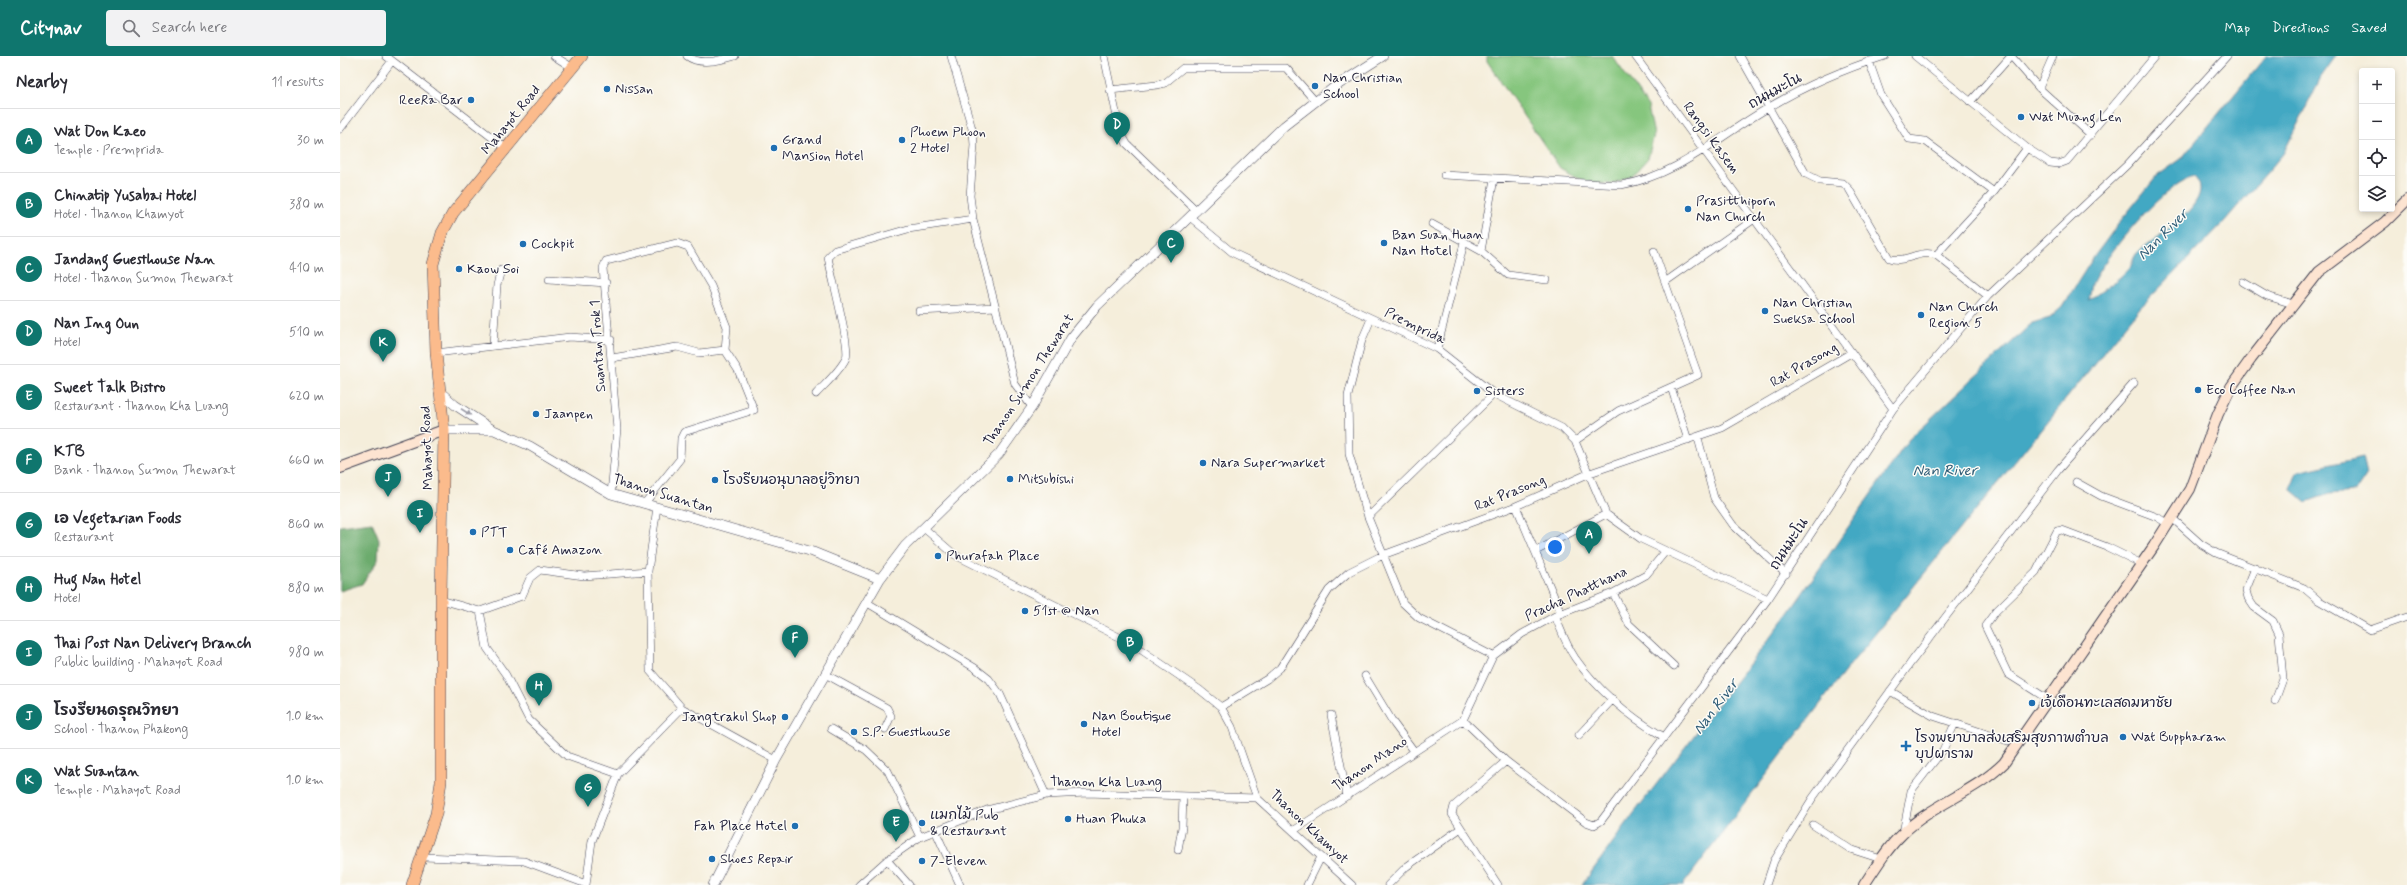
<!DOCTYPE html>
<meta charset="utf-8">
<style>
body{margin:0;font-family:Mynerve,"Playpen Sans Thai",sans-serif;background:#f2f2f3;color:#2b2b33}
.controls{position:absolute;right:12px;top:12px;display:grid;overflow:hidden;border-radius:4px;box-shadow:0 2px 6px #0003}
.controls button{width:36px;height:36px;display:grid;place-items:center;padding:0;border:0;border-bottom:1px solid #e1e1e2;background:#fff;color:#2b2b33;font:20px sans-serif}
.you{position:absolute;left:1215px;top:491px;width:14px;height:14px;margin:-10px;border:3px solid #fff;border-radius:50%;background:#1a73e8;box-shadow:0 0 0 6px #1a73e833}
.badge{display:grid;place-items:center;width:26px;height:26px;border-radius:50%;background:#0f766e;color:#fff;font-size:13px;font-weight:700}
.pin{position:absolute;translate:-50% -33px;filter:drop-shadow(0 1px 2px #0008)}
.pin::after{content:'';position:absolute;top:21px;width:14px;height:12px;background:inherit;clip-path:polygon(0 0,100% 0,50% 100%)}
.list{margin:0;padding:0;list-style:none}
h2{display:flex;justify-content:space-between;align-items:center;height:52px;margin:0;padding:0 16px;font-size:17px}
h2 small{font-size:13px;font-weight:400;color:#7c7c81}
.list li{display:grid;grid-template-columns:26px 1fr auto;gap:12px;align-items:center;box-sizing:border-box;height:64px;padding:0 16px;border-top:1px solid #e1e1e2}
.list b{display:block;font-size:15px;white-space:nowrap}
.list p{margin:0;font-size:13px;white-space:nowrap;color:#7c7c81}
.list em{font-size:13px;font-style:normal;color:#7c7c81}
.icon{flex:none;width:22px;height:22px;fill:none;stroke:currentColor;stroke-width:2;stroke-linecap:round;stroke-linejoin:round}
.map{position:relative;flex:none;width:2067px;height:829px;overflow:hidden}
header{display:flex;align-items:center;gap:24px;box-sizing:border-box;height:56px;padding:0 20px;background:#0f766e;color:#fff}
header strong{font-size:19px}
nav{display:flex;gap:22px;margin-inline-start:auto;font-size:14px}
.search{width:280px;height:36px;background:#f2f2f3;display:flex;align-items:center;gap:10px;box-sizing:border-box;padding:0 14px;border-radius:4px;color:#7c7c81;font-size:15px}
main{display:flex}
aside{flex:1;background:#fff}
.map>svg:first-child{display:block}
</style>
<header>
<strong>Citynav</strong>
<div class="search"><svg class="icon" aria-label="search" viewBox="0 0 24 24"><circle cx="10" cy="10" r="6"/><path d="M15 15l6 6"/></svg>Search here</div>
<nav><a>Map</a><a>Directions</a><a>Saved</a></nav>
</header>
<main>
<aside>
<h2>Nearby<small>11 results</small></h2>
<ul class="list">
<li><span class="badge">A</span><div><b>Wat Don Kaeo</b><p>Temple · Premprida</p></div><em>30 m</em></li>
<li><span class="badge">B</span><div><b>Chinatip Yusabai Hotel</b><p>Hotel · Thanon Khamyot</p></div><em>380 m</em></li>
<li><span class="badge">C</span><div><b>Jandang Guesthouse Nan</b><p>Hotel · Thanon Sumon Thewarat</p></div><em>410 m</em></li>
<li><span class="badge">D</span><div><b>Nan Ing Oun</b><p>Hotel</p></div><em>510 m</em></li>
<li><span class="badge">E</span><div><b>Sweet Talk Bistro</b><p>Restaurant · Thanon Kha Luang</p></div><em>620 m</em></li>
<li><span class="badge">F</span><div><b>KTB</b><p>Bank · Thanon Sumon Thewarat</p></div><em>660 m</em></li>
<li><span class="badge">G</span><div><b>เอ Vegetarian Foods</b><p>Restaurant</p></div><em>860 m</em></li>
<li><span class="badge">H</span><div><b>Hug Nan Hotel</b><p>Hotel</p></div><em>880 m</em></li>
<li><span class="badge">I</span><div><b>Thai Post Nan Delivery Branch</b><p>Public building · Mahayot Road</p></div><em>980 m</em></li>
<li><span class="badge">J</span><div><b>โรงรียนดรุณวิทยา</b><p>School · Thanon Phakong</p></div><em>1.0 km</em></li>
<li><span class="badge">K</span><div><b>Wat Suantan</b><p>Temple · Mahayot Road</p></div><em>1.0 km</em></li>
</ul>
</aside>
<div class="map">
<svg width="2067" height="829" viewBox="0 0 2067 829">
<rect width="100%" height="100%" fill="#fdfcf7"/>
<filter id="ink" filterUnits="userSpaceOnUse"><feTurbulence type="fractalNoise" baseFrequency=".025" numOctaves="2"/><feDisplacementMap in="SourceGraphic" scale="8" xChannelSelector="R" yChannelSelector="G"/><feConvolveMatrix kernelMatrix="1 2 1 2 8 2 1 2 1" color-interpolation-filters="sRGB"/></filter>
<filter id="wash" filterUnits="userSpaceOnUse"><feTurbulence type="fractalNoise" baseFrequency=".012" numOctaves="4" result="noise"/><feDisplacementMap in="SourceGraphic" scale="16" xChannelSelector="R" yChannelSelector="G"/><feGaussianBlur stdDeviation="0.9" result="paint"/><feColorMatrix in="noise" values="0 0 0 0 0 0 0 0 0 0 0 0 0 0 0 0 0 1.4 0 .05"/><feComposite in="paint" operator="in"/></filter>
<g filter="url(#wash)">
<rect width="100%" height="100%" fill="#f5eedb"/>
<!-- green -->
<path fill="#86c67e" stroke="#54745c" d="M1147,0h125l36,50 6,29 -6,23 -16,18 -21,8 -26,-2 -25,-14 -73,-107z"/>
<!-- forest -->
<path fill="#6cab6d" stroke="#476654" d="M32,466l7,17 -1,21 -16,24 -22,7v-65z"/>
<!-- water -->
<path fill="#43a8c3" stroke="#32657f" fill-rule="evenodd" d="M1926,0h70l-15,21 -38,77 -60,69 -84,86 -293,361 -163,215h-101l52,-72 154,-199 121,-175 123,-116 18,-5 12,-11 31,-49 29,-39 35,-43 24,-17zM1855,121c24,25 -45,63 -58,76 -4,4 -4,10 -7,14 -6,9 -31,26 -41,33 1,-5 2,-11 3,-16 11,-26 75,-105 103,-107z
M2023,401l4,17 -12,18 -26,2 -23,8 -15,-13 6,-17z"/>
</g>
<g filter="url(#ink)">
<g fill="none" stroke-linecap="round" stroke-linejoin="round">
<defs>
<path id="minor" d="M46,0l121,93
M214,0l19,12
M347,0c13,10 33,4 48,0
M611,0l22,76 1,13 -4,51 3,23 42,165 17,23
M764,0l16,75 7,13 70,67
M1295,0l258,353
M1400,0l66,118 14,7 23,2 6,6 40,69c16,6 30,-9 47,-3l52,41
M1575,0l112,92 23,15 9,1 8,-3 88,-105
M1671,0l28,32 52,47
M1529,5l12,34 28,44 16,2 69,51
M1699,32l14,-32
M770,34l47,-5 8,-2 18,-15h103l29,33
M1630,46l41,-46
M0,73l52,-68
M1104,119l177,10c57,-9 98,-49 147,-77 36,-22 77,-39 117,-52
M850,161l43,36 204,96 57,45 68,34 13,13 31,73 35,25 127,60 125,-190 95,-113 139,-131 100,-109
M1092,168l49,27 27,24 39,5
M1141,195l13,-72
M1596,199l58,-63 33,-44
M209,223l57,4
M1325,226l88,-62
M1903,226l24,14 26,8
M579,255l77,-4
M1031,263l-9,21 -14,56 1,58 19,63 35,86 16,15 74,38
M153,289l4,-60 4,-15
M1097,293l27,-106
M96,297l134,-16 41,3
M272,302l65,-11 22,6 26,-3
M1331,331l17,53
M476,338c10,-11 24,-23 30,-36 5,-11 -15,-83 -18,-101l7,-7 73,-21 65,-10
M1358,382l16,60 19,27 53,49
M1235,385l43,-30 80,-36 -44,-124
M1736,426l25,14 56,21 11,7
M271,438l6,-65 -14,-161 3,-7 71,-18 11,4 23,39 16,41 -2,23 13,20 16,40 -70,22 -3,6 -1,21 -36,45
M1176,450l45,107
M1028,461l126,-123
M1832,462l29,26 15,9 88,35 14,12 52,30 37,-13
M585,473l30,26 176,88 69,47 21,17 11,20 25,71 95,87
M1196,495l70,-37
M1915,512l-9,22 2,8 6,9 19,14 6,13 4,45 -8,22
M1273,537l16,31 45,42
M101,544l39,11 7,37 19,27 23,45 38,36 51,18
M526,546l109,66 14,11 11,15 46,101
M140,555l42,-15 8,-18 10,-8 44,6 64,-5
M1215,560c6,14 11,29 20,42 23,33 55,59 89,79
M485,618l62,34 4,8 -6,13
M1025,620l29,48 20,27
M1550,635l43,25 75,25
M1709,644l-41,-26 -23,-48 11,-15 40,-39 21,-41 5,-1 45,17 35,17
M881,651l46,-28 13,-11 49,-78 20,-18 34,-17 133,-49 74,-33 132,-45 129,-75
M342,652l94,52
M991,659l16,81
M1123,664l43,41 80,61 8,3 7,-4 167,-222
M491,673l35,21 22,21 32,66
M1239,679l34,-36
M1473,769l37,24 31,10
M595,774l25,55
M953,775l170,-111 30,-64 29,-22 33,-18 58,-23 33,-18 19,-23
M1563,777l8,-42 32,-41 12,-27
M838,794l4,-23 1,-31
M84,801l100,4 62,23
M547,804l22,25
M246,829l6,-44 26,-67 64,-66 -32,-37 -2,-100 9,-64
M519,829l28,-25 33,-23 67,-27 59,-15 40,-2 171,5
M967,829l14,-28
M1048,829l18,-18 55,-39
M1158,829l-46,-71 2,-8 52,-45
M1426,829l8,-24 38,-62 100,-138 146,-191 76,-87"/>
<path id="tertiary" d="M99,335l16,14 38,25
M104,374h50l36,16 81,48 202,58 67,27
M373,829l63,-125 104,-181 25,-33 94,-92 33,-47 39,-69 26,-32 187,-180 49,-38 50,-32"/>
<path id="secondary" d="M0,412l104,-38
M1524,829c12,-18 23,-37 39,-52 30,-29 72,-41 101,-70l150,-217 36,-57 28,-75 13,-27 20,-28 68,-87 66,-50 22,-22"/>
<path id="primary" d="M72,829l24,-71 5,-32v-187l3,-165 -8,-77 -3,-89 9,-31 11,-20 129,-157"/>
</defs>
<!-- minor casing -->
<use href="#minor" stroke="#424153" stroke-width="8"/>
<!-- tertiary casing -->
<use href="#tertiary" stroke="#424153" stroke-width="10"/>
<!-- secondary casing -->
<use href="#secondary" stroke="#424153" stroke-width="12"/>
<!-- primary casing -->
<use href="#primary" stroke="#424153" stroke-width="12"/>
<!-- minor -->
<use href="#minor" stroke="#fff" stroke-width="7"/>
<!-- tertiary -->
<use href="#tertiary" stroke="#fff" stroke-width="9"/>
<!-- secondary -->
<use href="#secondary" stroke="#fde4d1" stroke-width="10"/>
<!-- primary -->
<use href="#primary" stroke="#fbbb8c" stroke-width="11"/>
</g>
<!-- one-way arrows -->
<defs><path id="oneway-solid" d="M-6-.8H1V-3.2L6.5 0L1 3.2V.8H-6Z"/></defs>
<use fill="#9c9ca7" href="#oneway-solid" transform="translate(126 356) rotate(33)"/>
</g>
<!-- markers -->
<g fill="#1f6fb2" stroke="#fdfcf7" stroke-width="1.5">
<circle cx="975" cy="30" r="4"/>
<circle cx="267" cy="33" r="4"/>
<circle cx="131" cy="44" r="4"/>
<circle cx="1681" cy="61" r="4"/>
<circle cx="562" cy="84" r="4"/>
<circle cx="434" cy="92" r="4"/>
<circle cx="1348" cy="153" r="4"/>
<circle cx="1044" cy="187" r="4"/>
<circle cx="183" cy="188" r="4"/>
<circle cx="119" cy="213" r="4"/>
<circle cx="1425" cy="255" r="4"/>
<circle cx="1581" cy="259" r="4"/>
<circle cx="1858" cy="334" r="4"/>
<circle cx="1137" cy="335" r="4"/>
<circle cx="196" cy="358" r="4"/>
<circle cx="863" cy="407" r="4"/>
<circle cx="670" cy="423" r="4"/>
<circle cx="375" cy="424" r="4"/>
<circle cx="133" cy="476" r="4"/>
<circle cx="170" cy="494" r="4"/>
<circle cx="598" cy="500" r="4"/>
<circle cx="685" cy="555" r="4"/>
<circle cx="1692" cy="647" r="4"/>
<circle cx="445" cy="661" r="4"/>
<circle cx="744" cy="668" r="4"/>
<circle cx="514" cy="676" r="4"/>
<circle cx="1783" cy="681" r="4"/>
<path d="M1564 684h4v4h4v4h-4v4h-4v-4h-4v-4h4z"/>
<circle cx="728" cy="763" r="4"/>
<circle cx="582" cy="767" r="4"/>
<circle cx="455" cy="770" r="4"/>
<circle cx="372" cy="803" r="4"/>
<circle cx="582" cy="805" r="4"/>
</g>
<g text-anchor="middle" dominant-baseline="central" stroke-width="3" stroke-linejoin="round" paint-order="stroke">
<!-- poi labels -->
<g font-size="14" fill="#22223b" stroke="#fdfcf7" text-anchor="start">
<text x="983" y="22">Nan Christian<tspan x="983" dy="16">School</tspan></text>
<text x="275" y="33">Nissan</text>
<text x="123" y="44" text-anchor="end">ReeRa Bar</text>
<text x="1689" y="61">Wat Muang Len</text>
<text x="570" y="76">Phoem Phoon<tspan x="570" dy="16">2 Hotel</tspan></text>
<text x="442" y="84">Grand<tspan x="442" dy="16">Mansion Hotel</tspan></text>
<text x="1356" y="145">Prasitthiporn<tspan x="1356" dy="16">Nan Church</tspan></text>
<text x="1052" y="179">Ban Suan Huan<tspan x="1052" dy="16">Nan Hotel</tspan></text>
<text x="191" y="188">Cockpit</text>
<text x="127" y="213">Kaow Soi</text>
<text x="1433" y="247">Nan Christian<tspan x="1433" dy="16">Sueksa School</tspan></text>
<text x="1589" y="251">Nan Church<tspan x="1589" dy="16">Region 5</tspan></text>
<text x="1866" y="334">Eco Coffee Nan</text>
<text x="1145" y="335">Sisters</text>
<text x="204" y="358">Jaanpen</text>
<text x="871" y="407">Nara Supermarket</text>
<text x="678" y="423">Mitsubishi</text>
<text x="383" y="424">โรงรียนอนุบาลอยู่วิทยา</text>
<text x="141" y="476">PTT</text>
<text x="178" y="494">Café Amazon</text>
<text x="606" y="500">Phurafah Place</text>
<text x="693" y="555">51st @ Nan</text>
<text x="1700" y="647">เจ้เดือนทะเลสดมหาชัย</text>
<text x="752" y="660">Nan Boutique<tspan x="752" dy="16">Hotel</tspan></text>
<text x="437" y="661" text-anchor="end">Jangtrakul Shop</text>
<text x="522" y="676">S.P. Guesthouse</text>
<text x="1791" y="681">Wat Buppharam</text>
<text x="1575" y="682">โรงพยาบาลส่งเสริมสุขภาพตำบล<tspan x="1575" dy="16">บุปผาราม</tspan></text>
<text x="590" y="759">แมกไม้ Pub<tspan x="590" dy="16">&amp; Restaurant</tspan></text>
<text x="736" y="763">Huan Phuka</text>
<text x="447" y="770" text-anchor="end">Fah Place Hotel</text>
<text x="380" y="803">Shoes Repair</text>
<text x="590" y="805">7-Eleven</text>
</g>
<!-- street labels -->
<g font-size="14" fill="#22223b" stroke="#fdfcf7">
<text transform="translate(1435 35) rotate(-29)">ถนนมะโน</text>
<text transform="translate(171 64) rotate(-51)">Mahayot Road</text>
<text transform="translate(1371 82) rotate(54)">Rangsi Kasem</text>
<text transform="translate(1075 270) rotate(26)">Premprida</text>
<text transform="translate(258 290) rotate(-94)">Suantan Trok 1</text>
<text transform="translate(1464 309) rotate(-30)">Rat Prasong</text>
<text transform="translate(689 324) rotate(-57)">Thanon Sumon Thewarat</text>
<text transform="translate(87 392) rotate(-92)">Mahayot Road</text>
<text transform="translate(1170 437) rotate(-22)">Rat Prasong</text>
<text transform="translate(323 438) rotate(17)">Thanon Suantan</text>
<text transform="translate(1449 488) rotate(-57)">ถนนมะโน</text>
<text transform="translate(1236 538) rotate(-25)">Pracha Phatthana</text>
<text transform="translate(1030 708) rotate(-34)">Thanon Mano</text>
<text x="766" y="726">Thanon Kha Luang</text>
<text transform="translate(969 771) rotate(43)">Thanon Khamyot</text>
</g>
<!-- water labels -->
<g font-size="15" font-style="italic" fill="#315e78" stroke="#fdfcf7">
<text transform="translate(1823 179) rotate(-45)">Nan River</text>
<text x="1605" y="415">Nan River</text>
<text transform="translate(1376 651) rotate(-53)">Nan River</text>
</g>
</g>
</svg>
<div class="controls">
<button>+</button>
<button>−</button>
<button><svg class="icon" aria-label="locate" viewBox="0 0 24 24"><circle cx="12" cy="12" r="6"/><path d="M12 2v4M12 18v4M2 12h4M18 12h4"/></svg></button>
<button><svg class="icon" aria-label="layers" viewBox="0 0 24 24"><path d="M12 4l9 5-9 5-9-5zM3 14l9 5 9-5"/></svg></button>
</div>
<div class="you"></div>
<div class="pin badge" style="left:1249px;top:498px">A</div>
<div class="pin badge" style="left:790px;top:606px">B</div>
<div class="pin badge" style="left:831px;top:207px">C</div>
<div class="pin badge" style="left:777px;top:89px">D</div>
<div class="pin badge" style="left:556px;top:786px">E</div>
<div class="pin badge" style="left:455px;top:602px">F</div>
<div class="pin badge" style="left:248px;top:751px">G</div>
<div class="pin badge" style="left:199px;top:650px">H</div>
<div class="pin badge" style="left:80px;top:477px">I</div>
<div class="pin badge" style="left:48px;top:441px">J</div>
<div class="pin badge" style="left:43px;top:306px">K</div>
</div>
</main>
